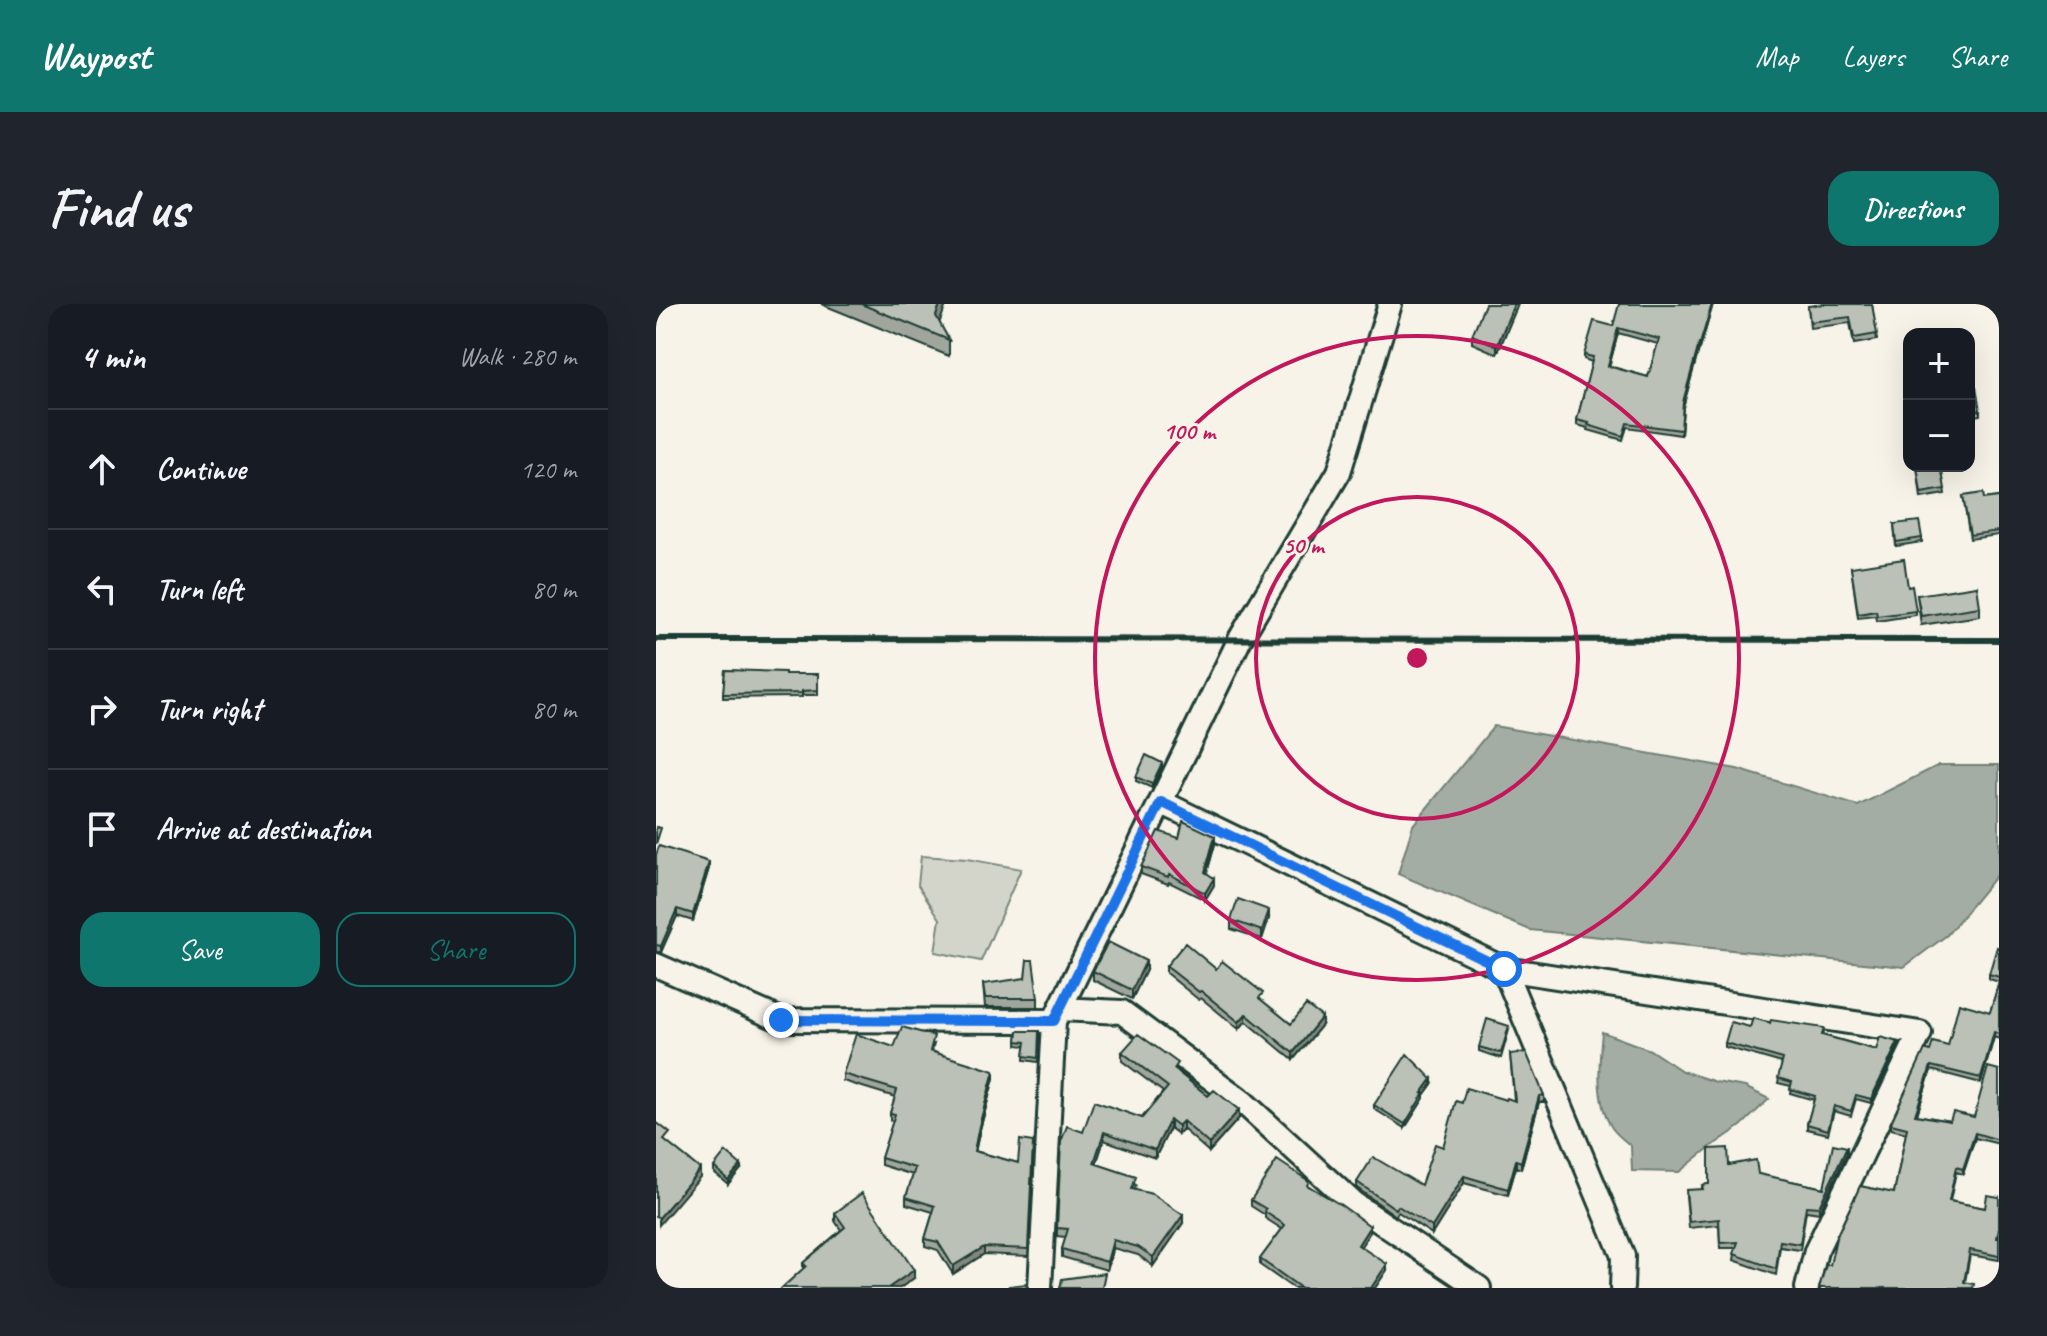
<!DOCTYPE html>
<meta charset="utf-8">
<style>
body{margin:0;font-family:Caveat,sans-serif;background:#20242c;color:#f1f3f6}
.controls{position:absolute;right:24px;top:24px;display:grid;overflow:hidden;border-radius:16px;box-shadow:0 8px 32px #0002}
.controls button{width:72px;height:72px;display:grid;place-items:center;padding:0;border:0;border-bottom:2px solid #363941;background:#171b24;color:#f1f3f6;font:40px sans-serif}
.stop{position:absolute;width:24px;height:24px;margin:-18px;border:6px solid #1a73e8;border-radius:50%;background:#fff}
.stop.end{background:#1a73e8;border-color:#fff;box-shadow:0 2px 8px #0008}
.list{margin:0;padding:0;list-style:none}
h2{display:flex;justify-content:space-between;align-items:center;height:104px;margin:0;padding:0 32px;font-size:34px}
h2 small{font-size:26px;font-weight:400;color:#9ea1a6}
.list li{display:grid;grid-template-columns:52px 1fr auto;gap:24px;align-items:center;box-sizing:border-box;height:120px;padding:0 32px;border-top:2px solid #363941}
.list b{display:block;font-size:30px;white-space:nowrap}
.list em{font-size:26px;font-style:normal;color:#9ea1a6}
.actions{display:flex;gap:16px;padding:24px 32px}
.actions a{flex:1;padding:18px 0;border:2px solid #0f766e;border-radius:24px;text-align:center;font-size:28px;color:#0f766e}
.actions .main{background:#0f766e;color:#fff}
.icon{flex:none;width:44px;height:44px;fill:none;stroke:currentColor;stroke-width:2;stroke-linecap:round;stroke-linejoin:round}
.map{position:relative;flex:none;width:1343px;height:984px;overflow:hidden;border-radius:24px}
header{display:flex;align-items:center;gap:48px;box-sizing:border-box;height:112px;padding:0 40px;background:#0f766e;color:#fff}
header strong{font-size:38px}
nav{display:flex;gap:44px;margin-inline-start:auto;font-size:28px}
.intro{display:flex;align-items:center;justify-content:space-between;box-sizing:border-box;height:192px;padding:0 48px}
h1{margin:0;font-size:56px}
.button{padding:20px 36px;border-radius:24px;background:#0f766e;color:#fff;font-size:28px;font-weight:700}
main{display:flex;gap:48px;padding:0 48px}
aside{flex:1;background:#171b24;border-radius:24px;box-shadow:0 8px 32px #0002}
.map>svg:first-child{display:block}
</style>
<header>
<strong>Waypost</strong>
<nav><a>Map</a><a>Layers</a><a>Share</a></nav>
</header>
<div class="intro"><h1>Find us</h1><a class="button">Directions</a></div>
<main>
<aside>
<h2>4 min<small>Walk · 280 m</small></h2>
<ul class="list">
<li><svg class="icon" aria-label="ahead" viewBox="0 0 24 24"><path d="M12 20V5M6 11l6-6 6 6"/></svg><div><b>Continue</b></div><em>120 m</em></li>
<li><svg class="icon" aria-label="left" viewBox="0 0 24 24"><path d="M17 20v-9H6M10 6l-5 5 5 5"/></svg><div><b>Turn left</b></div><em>80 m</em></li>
<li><svg class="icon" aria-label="right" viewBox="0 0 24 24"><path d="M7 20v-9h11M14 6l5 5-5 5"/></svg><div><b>Turn right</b></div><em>80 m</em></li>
<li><svg class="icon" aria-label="arrive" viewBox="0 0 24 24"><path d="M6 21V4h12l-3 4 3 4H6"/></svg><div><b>Arrive at destination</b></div></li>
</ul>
<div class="actions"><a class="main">Save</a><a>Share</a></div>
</aside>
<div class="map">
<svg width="1343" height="984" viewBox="0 0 1343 984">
<rect width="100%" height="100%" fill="#f7f3e8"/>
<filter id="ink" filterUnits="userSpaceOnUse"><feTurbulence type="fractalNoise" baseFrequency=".0125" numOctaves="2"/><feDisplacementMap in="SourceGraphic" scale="16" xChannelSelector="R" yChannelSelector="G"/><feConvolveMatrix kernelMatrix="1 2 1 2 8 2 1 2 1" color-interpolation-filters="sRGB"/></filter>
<g filter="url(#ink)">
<!-- green -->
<path fill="#d3d5ca" stroke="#79897f" stroke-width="2" d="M265,552l46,3 54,10 -40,92 -46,-9 5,-33 -22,-34z"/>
<!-- water -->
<path fill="#a4ada3" stroke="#6f8077" stroke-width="2" d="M838,422l243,43 121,37 81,-41h60v107l-52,63 -43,32 -374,-37 -132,-56 15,-49z
M946,728l48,18 32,21 34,11 29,5 24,12 -28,27 -32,22 -30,24 -47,-1 -1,-25c-6,-5 -14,-11 -19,-18 -17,-26 -13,-66 -10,-96z"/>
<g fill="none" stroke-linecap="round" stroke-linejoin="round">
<defs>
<path id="minor" d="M505,498l343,167 119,287 -1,32
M0,661l125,55 273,1
M848,665l416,64 -104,218 -9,37
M404,705l62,3 121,90 111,102 125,84
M384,984l14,-267 186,-382 99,-167 51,-168"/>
</defs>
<!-- minor casing -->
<use href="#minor" stroke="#1f3d34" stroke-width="28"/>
<!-- minor -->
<use href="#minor" stroke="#f7f3e8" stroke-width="22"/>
<!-- rail -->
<path stroke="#1f3d34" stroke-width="6" d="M0,335l1343,1"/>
</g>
<!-- wall -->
<path fill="#a1a69d" stroke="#1f3d34" stroke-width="2" fill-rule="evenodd" d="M165,0h125l-7,19 10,17v16z
M862,0l-21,50 -25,-11v-8z
M1057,0l-13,45h-1l-16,58 -2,28 -54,-8 -4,13 -35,-10v-2l-11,-3v-5l15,-58 -8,-3v-4l29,-29zM962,29l40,11 -10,33 -39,-11z
M1216,0l5,36 -23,4 -4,-21 -40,5 -2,-22z
M1313,84l11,22v5l-11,2z
M1261,162h24l4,28 -24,4z
M1307,192l21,3 15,-2v38l-29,4z
M1238,220l28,14v4l-26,4z
M1195,263l57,20 8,24v4l-39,6 -1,-5 -18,2z
M1261,291l63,12v9l-59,9z
M69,366l60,4h33v21h-16v2l-79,1z
M506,463l-10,21 -16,-7v-4z
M523,534l36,6 -8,29 7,12 -9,15 -36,-18 -1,2 -27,-10v-7z
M0,551l53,13 -16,53 -16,-5 -16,36h-5z
M613,614l-7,21 -31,-10v-9z
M1343,644v34l-10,-3v-5z
M510,662l50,3 46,32 29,23 31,1 -29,35 -47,-39 -7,8 -38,-31 -2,2 -33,-27z
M490,666l-14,29 -39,-19v-9z
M1343,678v57l-5,-2 -13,46 -50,-13 -14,45 33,6 24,-4 25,-47v74l-24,-6 -12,36 -7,-2 -6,29 35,7 14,-11v63l-29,-5 -5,27 9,6 -144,-23 64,-72 12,-60 -15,-4v-5l39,-73 18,-5 42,-34z
M327,680l55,14v9h-53z
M1114,719l54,9 -1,3 53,15 22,-4 -27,57 -15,-4 -5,17 -17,-5 -6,23 -21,-5v-5l7,-24 -24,-7 1,-7 -13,-3 4,-20 -57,-16v-4l25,-16z
M853,726l-8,28 -22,-7v-4z
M362,727h21l-1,31 -14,-2 1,-14 -8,-1z
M278,740l-2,7 62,27 -15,55 -4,18 43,12 15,-21 -5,114 -44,-2 -31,20 -15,-24 -13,-4v-7l8,-27 -27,-8v-7l7,-22 -32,-10v-7l12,-37 -3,-1v-7l5,-16 -52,-16v-7z
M466,748l56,19 30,25 31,22 -30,34 -26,-23 -5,5 -8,-6 -15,30 -51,-18 -8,24 40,21 -2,5 49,33 -30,43 -15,-11 -25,-7 -6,22 -45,-13v-8l4,-12 -9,-1v-8l26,-96 59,-14 21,-26 -41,-31z
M854,750l34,41v7h-5l-18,67 -5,-2 -8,28 -44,-12 -32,51 -34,-22 -2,4 -39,-28v-6l64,3 22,-38 19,-44 52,-3z
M776,780l-8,11v3l-19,30 -31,-19v-4z
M1191,849l-28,60 -13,-2 -6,39 -20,-3 -4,28 -42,-15 2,-12h-16l-1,-23 -30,3 -3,-32 16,-7v-4l7,-1 20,-19 29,9 66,14z
M58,863l27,2 -13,15 -14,-12z
M653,882l61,46 -10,15 27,23 -12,18h-82l-33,-23v-6l22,-30 -17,-11v-3l-14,-9v-6z
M179,909l79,65 -14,10h-118l21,-19v-6l38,-33 -6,-9z"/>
<!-- shaded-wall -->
<path fill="#83877f" stroke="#1f3d34" stroke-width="2" d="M284,0h6v1l-10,27v-16z
M858,0h4l-21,50v-8z
M1056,0h1l-13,45v-5z
M962,24v5l-10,38v-5z
M1043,40v5l-16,58 -2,28 2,-33z
M506,459v4l-10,21v-4z
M559,532v8l-10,35v-7z
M53,558v6l-16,53v-7z
M558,574v7l-9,15v-7z
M21,605v7l-16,36v-6z
M613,606v8l-7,21v-8z
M490,657v9l-14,29v-9z
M590,710v7l-7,8v-7z
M666,713v8l-29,35v-7z
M1338,728v5l-13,46v-5z
M1242,738v4l-27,57v-4z
M1275,762v4l-16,50v-5z
M338,767v7l-15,55 -5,25v-7l5,-25z
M776,775v5l-8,11v3l-19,30v-4l17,-31z
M883,792v6l-18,67v-7z
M583,806v8l-30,34v-8z
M514,816v8l-15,30v-8z
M527,817v8l-5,5v-8z
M448,828v8l-10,31v-8z
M1319,829v5l-12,36v-5z
M1191,843v6l-28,60v-6z
M860,856v7l-8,28v-6z
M85,861v4l-13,15v-4z
M44,865v8l-41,48v-7z
M808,872v7l-32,51v-7z
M527,911v8l-30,43v-9z
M714,922v6l-12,19v-6z
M457,936v8l-6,22v-8z
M328,943v7l-31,20v-8z
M731,960v6l-12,18h-4z
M258,966v8l-14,10h-12z"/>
<!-- building -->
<path fill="#bbc1b6" stroke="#1f3d34" stroke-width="2" fill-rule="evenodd" d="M205,0h79l-4,12 13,24z
M829,0h29l-17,42 -25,-11z
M963,0h93l-12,40h-1l-16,58 -2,28 -54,-7 -4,13 -35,-11 1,-2 -12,-3 16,-63 -9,-2 10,-34 19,5zM962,24l41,11 -11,38 -40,-11z
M1167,0h49l5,30 -23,4 -4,-21 -40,5 -2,-16z
M1320,83l4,23 -11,1v-23z
M1261,162h24l4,23 -24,4z
M1327,189l1,6 15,-2v34l-29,4 -7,-39z
M1263,217l3,17 -26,4 -2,-18z
M1248,255l4,28 4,-1 4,25 -39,5 -1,-5 -18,3 -7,-47z
M1321,282l3,21 -59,9 -4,-21z
M69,366l60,2v2h33v16l-16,1v2l-79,1z
M490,451l16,8 -10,21 -16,-7z
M527,517l32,15 -10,36 9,6 -9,15 -36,-19 -1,3 -27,-10 17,-36 21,7z
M0,523l5,1 -5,16z
M3,542l50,16 -16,52 -16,-5 -16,37 -5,-1v-90z
M582,595l31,11 -7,21 -31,-11z
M452,638l38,19 -14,29 -39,-19z
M529,639l31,26 6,-8 41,32 -4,5 32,26 15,-19 16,12 -29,36 -47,-39 -7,8 -38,-31 -2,1 -33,-26z
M1341,643l2,1v29l-10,-3z
M371,656h6l5,38h-53l-2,-14 42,-6z
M1343,678v52l-5,-2 -13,46 -50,-12 -16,49 35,6 3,-9 21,5 14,-50 11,3v70l-24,-7 -12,36 -7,-2 -7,34 36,7 2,-13 12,2v31l-2,10h2v18l-29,-6 -6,32 10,2 -1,4h-154l7,-23h4l6,-27 24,-52 34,7 13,-65 -16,-4 1,-4 33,-71 5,2 3,-9 15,4 11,-43 31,9z
M1097,714l17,5 1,-3 53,8 -2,7 54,15 4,-13 18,5 -27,57 -15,-4 -5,16 -17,-5 -6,24 -21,-6 8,-28 -25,-7 2,-7 -14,-4 5,-19 -58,-16 6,-21 19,5z
M831,715l22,7 -8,27 -22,-6z
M246,723l32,9 -4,15 64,20 -15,55 -5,25 44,12 2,-23 13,2 -5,107 -44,-2 -31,19 -15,-24 -13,-3 10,-33 -29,-9 9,-29 -34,-10 14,-44 -5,-1 7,-23 -54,-16 13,-40 38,13z
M362,727h21l-1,27 -14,-2 2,-14 -9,-1z
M482,730l40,29 -4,6 34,27 6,-6 25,20 -30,34 -26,-23 -5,5 -8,-6 -15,30 -51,-18 -10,31 42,14 -4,12 20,5 31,21 -30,42 -15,-10 -25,-7 -6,22 -45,-13 6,-20 -11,-1 4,-86 6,-16 16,6 11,-31 48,17 26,-31 -46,-35z
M870,748l18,43 -5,1 -18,66 -5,-2 -8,29 -44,-13 -32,51 -34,-21 -2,3 -39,-27 16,-25 48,28 14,-41 8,3 13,-46 6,2 4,-15 40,12 1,-2 8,3 -5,-47z
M751,750l25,25 -10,14h2l-19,31 -31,-19z
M0,818l14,11 -6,7 36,29 -41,49 -3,-2z
M1177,840l14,3 -28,60 -13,-1 -6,38 -20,-3 -4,28 -42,-15 4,-12 -18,1 -1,-24 -30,3 -3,-32 17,-1 -1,-4 7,-1v-35l19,-1 1,17 27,-5 2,14 66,14z
M70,848l15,13 -13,15 -14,-13z
M621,856l32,21 -2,4 34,20 29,21 -12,19 29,19 -16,24h-70l-41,-29 25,-34 -20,-13 1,-3 -15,-9z
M206,889l52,77 -26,18h-106l24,-22 -3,-3 42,-36 -10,-14z
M449,969l-3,15h-42l2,-9z
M370,980l1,4h-17l-1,-2z"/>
</g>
<g fill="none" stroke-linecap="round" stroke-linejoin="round" filter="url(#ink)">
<!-- route -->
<path stroke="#1a73e8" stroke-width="10" d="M125,716l273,1 107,-219 343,167"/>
</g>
<!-- distance rings -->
<g fill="none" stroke="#c2185b" stroke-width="4">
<circle cx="761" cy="354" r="161"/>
<circle cx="761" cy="354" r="322"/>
</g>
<circle cx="761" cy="354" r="12" fill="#c2185b" stroke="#f7f3e8" stroke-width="4"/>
<g font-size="24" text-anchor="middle" font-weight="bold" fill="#c2185b" stroke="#f7f3e8" stroke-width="6" stroke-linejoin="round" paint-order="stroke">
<text x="533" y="135">100 m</text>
<text x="647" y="249">50 m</text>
</g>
</svg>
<div class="controls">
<button>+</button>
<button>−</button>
</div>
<div class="stop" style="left:848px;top:665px"></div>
<div class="stop end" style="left:125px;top:716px"></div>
</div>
</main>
